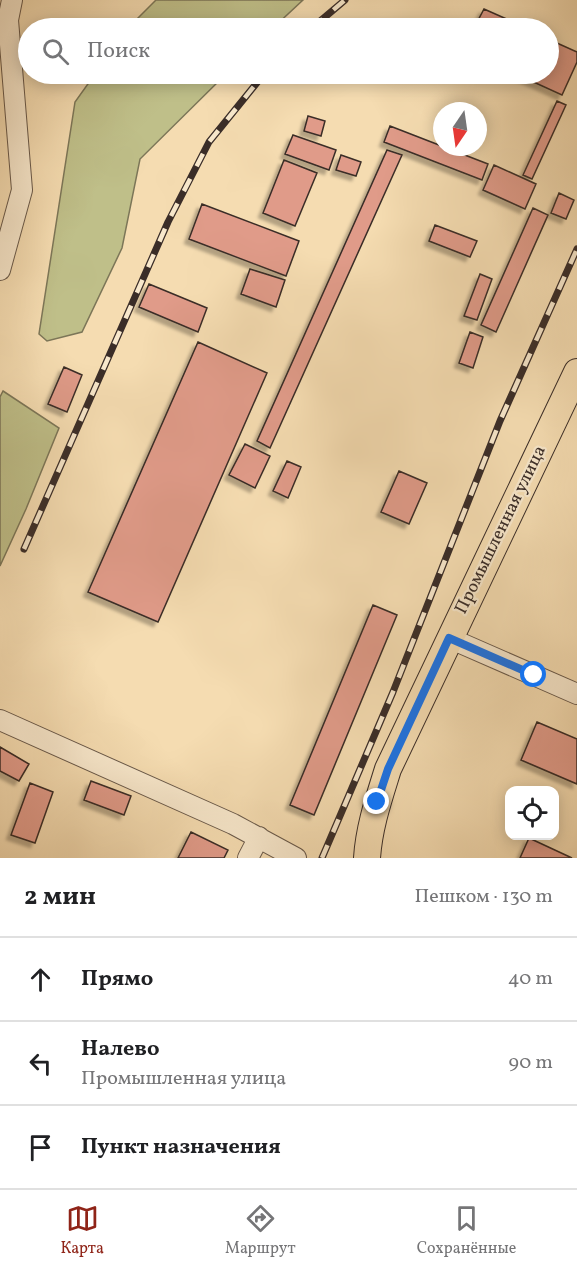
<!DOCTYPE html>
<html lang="ru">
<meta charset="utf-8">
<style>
body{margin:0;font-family:Vollkorn,serif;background:#f6f6f6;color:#202124}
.controls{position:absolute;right:18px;bottom:18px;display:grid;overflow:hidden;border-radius:12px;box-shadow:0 3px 15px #0003}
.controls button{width:54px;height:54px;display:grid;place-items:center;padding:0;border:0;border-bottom:2px solid #e0e0e0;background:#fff;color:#202124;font:30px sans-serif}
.compass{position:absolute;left:433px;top:102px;width:54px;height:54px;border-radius:50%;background:#fff;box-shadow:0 3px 15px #0003;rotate:193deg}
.stop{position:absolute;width:18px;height:18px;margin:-14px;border:4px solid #1a73e8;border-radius:50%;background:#fff}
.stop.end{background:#1a73e8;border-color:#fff;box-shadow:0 2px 6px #0008}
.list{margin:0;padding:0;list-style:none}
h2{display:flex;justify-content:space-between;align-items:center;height:78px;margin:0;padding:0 24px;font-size:26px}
h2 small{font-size:20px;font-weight:400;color:#757577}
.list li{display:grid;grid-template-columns:39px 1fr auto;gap:18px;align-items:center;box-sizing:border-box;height:84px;padding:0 24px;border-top:2px solid #e0e0e0}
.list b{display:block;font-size:22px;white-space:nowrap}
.list p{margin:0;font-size:20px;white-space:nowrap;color:#757577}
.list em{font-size:20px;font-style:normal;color:#757577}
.icon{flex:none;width:33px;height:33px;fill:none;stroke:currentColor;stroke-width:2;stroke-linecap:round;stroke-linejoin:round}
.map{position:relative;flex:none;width:577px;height:858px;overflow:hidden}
.search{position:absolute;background:#fff;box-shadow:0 3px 15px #0003;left:18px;right:18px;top:18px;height:66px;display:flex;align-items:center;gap:15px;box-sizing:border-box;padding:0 21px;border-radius:33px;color:#757577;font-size:22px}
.sheet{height:330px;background:#fff}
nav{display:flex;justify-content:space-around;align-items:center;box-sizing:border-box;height:84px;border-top:2px solid #e0e0e0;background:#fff;font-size:16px;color:#757577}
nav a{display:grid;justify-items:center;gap:3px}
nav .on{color:#8f2418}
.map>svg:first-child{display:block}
</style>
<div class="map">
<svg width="577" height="858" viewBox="0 0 577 858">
<defs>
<filter id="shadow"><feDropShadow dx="-4.5" dy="4.5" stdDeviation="1.5" flood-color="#0004"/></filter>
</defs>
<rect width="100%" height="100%" fill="#f5dcb1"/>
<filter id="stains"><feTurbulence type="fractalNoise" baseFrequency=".00333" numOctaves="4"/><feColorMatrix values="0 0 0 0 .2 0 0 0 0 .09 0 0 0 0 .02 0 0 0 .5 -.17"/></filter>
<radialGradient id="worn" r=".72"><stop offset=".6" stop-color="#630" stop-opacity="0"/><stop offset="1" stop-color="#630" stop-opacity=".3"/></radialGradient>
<!-- green -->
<path fill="#bfbf89" stroke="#7c7658" stroke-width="1.5" d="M156,0h147l-30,28h-145z
M95,74h131l-86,85 -18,89 -40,84 -35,9 -8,-7 36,-232z
M3,391l56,37 -33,81 -26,57v-169z"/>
<!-- building -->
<path fill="#e09b89" stroke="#3a2d28" stroke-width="1.5" filter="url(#shadow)" d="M484,9l43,19h-53z
M548,39l29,13v10l-15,33 -46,-21h32z
M557,101l9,4 -34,74 -9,-4z
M308,116l17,5 -4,15 -17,-5z
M390,126l98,38 -6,16 -98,-38z
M293,135l43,15 -7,20 -44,-16z
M387,150l15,5 -132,293 -13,-7z
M341,155l20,7 -5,14 -20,-6z
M284,160l33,13 -22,53 -32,-13z
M494,165l42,19 -11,25 -42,-19z
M559,193l15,7 -8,19 -15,-6z
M202,204l97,37 -13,35 -97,-37z
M533,208l15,7 -52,117 -15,-7z
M435,225l42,16 -7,16 -41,-16z
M250,269l35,11 -9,27 -35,-13z
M480,274l12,5 -15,41 -13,-4z
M149,284l58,24 -9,24 -59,-25z
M470,332l13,5 -10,31 -14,-5z
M198,342l69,31 -109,249 -70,-30z
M64,367l18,8 -15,37 -19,-8z
M245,444l25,12 -15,32 -26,-13z
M287,461l14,6 -13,31 -15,-7z
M399,471l28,12 -18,41 -28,-12z
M373,605l24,10 -83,200 -24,-10z
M537,722l40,17v45l-56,-24z
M0,747l29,17 -10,17 -19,-10z
M91,781l40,15 -7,19 -40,-15z
M30,783l23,9 -18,51 -24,-8z
M191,832l37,18 -4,8h-46z
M529,838l43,20h-52z"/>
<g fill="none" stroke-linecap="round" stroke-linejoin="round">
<defs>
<path id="minor" d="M0,270l22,-80 -14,-170 4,-20
M449,638l128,56
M0,720l233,104 63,34
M248,858l11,-21"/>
<path id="major" d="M367,858c2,-31 12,-60 21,-89l189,-397"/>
</defs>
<!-- minor casing -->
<use href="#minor" stroke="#69594a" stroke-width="22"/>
<!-- major casing -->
<use href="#major" stroke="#3a2d28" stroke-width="28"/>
<!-- minor -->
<use href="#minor" stroke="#f8e8cc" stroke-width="20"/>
<!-- major -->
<use href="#major" stroke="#f5dcb1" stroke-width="26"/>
<defs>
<path id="rail" d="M312,28l33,-28
M24,549l144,-327 41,-80 55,-68
M322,858l71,-166 107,-271 77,-172"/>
</defs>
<!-- rail casing -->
<use href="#rail" stroke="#3a2d28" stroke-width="7"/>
<!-- rail -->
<use href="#rail" stroke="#f8e8cc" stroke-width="4.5" stroke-dasharray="14" stroke-linecap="butt"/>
</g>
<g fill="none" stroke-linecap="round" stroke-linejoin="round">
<!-- route -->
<path stroke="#1a73e8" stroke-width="8" d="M377,802l11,-33 61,-131 85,37"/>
</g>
<g text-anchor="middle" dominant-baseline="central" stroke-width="4.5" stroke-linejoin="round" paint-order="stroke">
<!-- street labels -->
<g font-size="18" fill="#3a2d28" stroke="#f8e8cc">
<text transform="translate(501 530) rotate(-64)">Промышленная улица</text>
</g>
</g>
<rect width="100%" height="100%" filter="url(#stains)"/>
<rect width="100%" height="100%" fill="url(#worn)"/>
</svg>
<div class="controls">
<button><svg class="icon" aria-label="locate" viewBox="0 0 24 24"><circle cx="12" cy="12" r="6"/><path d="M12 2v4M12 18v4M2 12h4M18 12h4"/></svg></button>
</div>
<svg class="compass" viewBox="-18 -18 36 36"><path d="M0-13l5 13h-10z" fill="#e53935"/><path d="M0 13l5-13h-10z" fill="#757577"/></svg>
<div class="stop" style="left:534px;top:675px"></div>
<div class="stop end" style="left:377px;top:802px"></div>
<div class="search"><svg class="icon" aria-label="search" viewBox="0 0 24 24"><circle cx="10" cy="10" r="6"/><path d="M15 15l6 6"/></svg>Поиск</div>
</div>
<section class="sheet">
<h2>2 мин<small>Пешком · 130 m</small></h2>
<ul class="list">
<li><svg class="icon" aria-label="ahead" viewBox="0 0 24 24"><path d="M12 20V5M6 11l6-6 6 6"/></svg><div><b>Прямо</b></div><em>40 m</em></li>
<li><svg class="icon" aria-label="left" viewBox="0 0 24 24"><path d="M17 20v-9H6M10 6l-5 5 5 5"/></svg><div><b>Налево</b><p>Промышленная улица</p></div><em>90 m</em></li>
<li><svg class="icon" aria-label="arrive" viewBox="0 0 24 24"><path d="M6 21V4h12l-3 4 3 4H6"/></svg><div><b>Пункт назначения</b></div></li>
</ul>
</section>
<nav>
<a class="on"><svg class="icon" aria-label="map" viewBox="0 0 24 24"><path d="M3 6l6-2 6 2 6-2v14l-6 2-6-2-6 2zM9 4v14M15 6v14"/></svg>Карта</a>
<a><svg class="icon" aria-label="directions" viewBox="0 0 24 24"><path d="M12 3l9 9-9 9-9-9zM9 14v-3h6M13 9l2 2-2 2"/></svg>Маршрут</a>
<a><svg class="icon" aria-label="saved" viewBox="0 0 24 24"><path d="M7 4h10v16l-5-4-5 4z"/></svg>Сохранённые</a>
</nav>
